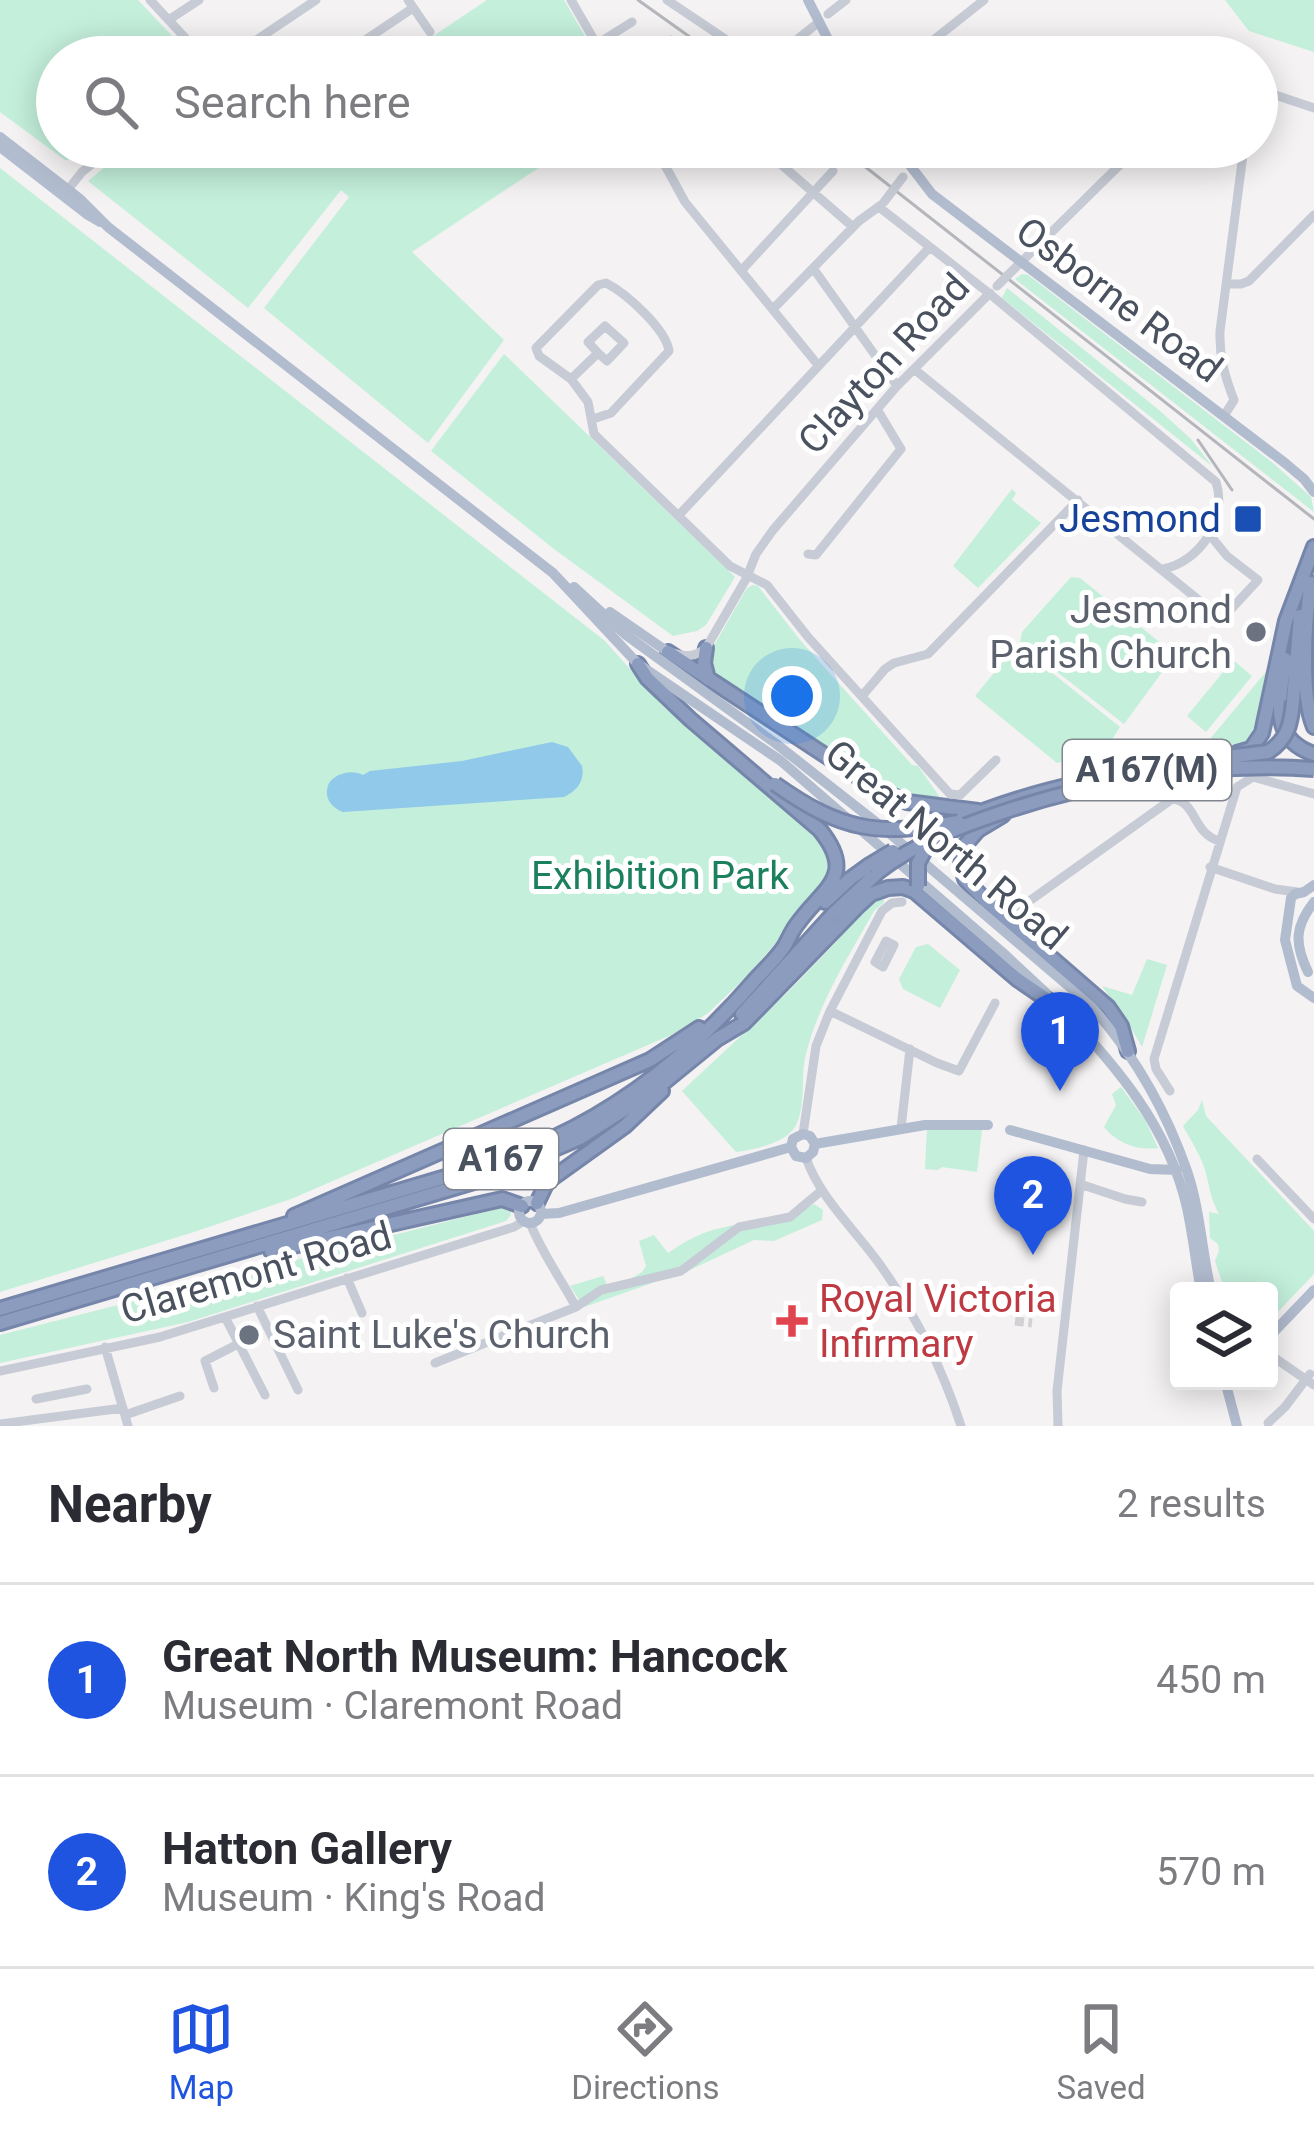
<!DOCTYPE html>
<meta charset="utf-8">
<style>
body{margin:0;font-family:Roboto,sans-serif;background:#f2f2f3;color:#2b2b33}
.controls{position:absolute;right:36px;bottom:36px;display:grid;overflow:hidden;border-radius:12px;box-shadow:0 6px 30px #0003}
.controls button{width:108px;height:108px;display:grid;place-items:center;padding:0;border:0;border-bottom:3px solid #e1e1e2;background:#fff;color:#2b2b33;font:60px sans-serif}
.you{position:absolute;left:792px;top:696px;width:42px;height:42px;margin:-30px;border:9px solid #fff;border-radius:50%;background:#1a73e8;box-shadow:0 0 0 18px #1a73e833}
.badge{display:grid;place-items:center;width:78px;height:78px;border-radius:50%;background:#1f54e0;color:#fff;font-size:39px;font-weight:700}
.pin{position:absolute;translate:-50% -99px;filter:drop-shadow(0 3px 6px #0008)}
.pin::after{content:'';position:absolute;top:63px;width:42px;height:36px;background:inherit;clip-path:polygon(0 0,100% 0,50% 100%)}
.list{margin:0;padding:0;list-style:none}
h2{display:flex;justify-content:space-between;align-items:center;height:156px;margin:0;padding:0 48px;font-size:51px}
h2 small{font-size:39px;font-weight:400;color:#7c7c81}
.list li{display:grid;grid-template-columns:78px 1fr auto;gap:36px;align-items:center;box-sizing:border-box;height:192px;padding:0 48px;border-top:3px solid #e1e1e2}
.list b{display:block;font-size:45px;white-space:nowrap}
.list p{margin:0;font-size:39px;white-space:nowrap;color:#7c7c81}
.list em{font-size:39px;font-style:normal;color:#7c7c81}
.icon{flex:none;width:66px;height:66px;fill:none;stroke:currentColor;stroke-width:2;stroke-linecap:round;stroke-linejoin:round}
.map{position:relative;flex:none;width:1314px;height:1426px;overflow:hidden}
.search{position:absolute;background:#fff;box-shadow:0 6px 30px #0003;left:36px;right:36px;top:36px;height:132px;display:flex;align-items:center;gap:30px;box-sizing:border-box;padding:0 42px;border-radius:66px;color:#7c7c81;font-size:45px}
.sheet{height:540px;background:#fff}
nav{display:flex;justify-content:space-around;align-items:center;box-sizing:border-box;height:168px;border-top:3px solid #e1e1e2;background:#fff;font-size:33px;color:#7c7c81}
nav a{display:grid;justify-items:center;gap:6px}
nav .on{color:#1f54e0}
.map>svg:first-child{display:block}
</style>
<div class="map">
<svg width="1314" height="1426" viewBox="0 0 1314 1426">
<rect width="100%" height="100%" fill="#f4f2f2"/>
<!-- green -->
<path fill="#c3efdb" d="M0,0h138l54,57h-135v90h37l-15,11 -14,2 -65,-48z
M487,0h77l33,57h-195z
M1225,0h89v52l-65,-21z
M129,147h441l-158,105 92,88 -76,103 -164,-135 85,-111 -8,-7 -93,118 -160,-127z
M0,168l605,473 58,65 149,126 17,28 -5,28 -78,89 -39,37 -36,21 -380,164 -97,33 -194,60z
M1022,274l6,1 245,188 38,34 3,15 -299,-233z
M1007,288l152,122 32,29 21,27 -210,-168z
M504,354l231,223 -29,48 -9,6 -24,5 -119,-87 -123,-98z
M1012,489l4,4 -4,7 29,23 -63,65 -25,-22z
M1071,577l9,1 88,71 3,11 -47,64 -104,-81 2,-11z
M753,585l5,1 42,54 112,125 6,1 21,30 -1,4 -3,2c-51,-12 -91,-40 -133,-68 -32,-21 -63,-42 -92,-66l-2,-12 39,-68z
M1017,645l103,82 -15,23 -48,13 -82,-67z
M1233,660l19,16 -46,56 -19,-16z
M1274,662l-23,74 -8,8 -33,4v-9z
M883,896l1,6 -10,9c-26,46 -55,91 -68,143 -6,22 1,52 -11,73 -11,17 -40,22 -59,25l-54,-61 105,-98 49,-51 27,-34z
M928,944l32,26 -20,38 -37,-19 -4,-10 17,-32z
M1147,959l20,6 -25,82 -15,-26 -25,-35 30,9z
M1121,1087l24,33 13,28c-20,3 -41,-5 -54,-21l12,-22 -4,-11z
M1202,1100l4,16 108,115v43l-45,47v-30h-44l-10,-30 4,-10 -1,-7 -8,-6 -1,-26 10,2c-11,-21 -9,-31 -16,-50 -5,-13 -13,-25 -20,-38l15,-16z
M927,1129l55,1 -5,42 -35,-5 -4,3 -13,-1z
M814,1204l9,6 -1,10 -48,21 -20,-1 -62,29 -108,38 -14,-21 33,-10 7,15 32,-19 4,-6 -7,-25 15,-6 14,18c16,-11 33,-21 53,-25 31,-8 66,-6 93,-24z
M508,1206l3,9 -5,6 -318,101 -188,41v-28z"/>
<!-- water -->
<path fill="#91c9ea" d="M552,742l16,5 14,19c3,15 -5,25 -18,31l-221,15c-13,-5 -20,-16 -14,-29 7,-10 23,-14 34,-8l7,-4 92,-10z"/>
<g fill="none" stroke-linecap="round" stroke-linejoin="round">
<!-- minor-tunnel -->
<path stroke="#d2d2d5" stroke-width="9" stroke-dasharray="9 4.5" stroke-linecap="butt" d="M1015,1321l17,2"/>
<defs>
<path id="highway" d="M1311,583c-6,36 -11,111 3,144
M706,648l-2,15 4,16
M668,652l207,136 32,14 71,9
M1285,659c-4,39 -18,79 29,95
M1293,701l7,-85
M1237,753l14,-4 11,-16 24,-112 28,-74
M1003,815l-25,15 -13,15 -4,19 4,15 22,23 121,105 13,19 7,25
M952,824c66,-30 140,-46 211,-56
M825,902l25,-23 18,-13
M742,1014l91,-100 45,-42
M537,1203l10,-21 78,-56 37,-35
M294,1216l356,-156 49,-32
M271,1251l231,-52 20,7
M0,1309l483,-143c22,-9 46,-16 68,-27 78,-36 147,-93 203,-158 10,-11 22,-22 30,-34 5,-8 8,-17 14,-24 26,-36 59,-47 22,-93l-130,-111 -43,-41 -9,-14
M0,1323l487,-145 93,-40 72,-46 65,-53 27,-16 115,-118 12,-11 17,-6 15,-1 11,4 103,88 44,30"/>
</defs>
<!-- highway casing -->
<use href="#highway" stroke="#7686aa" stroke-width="18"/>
<!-- minor -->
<path stroke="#c6cbd5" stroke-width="9" d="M150,0l53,57
M408,0l22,32
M571,0l33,57
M667,0l85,57
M828,14l18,-14
M170,19l29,-19
M597,44l35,-22
M231,57l85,-57
M340,57l73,-49
M641,57l30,-17
M775,57l44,-35
M912,57l72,-57
M1257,89l57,19
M655,147l30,55 133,163
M761,147l92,80
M66,192l16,-20 31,-25
M879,207l111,87 226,188c12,37 -16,80 -53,87
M813,268l84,118
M741,271l92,-100
M1007,276l131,-129
M1226,284h15l8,-3 65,-66
M773,309l86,-88 22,-16
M914,369l308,250 36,-39 -31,-24 -18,-22
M571,379l27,-26 -10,-11 17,-16 19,17 -17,18 -9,-8
M1224,416l10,-16c-9,-23 -15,-44 -14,-69l24,-184
M593,419l18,-6 58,-62c-3,-22 -43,-58 -63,-68l-8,2 -62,63 3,8 32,23 17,23 6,32 136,132 37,19 41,52 142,157 10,1 36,-35
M679,515l250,-267
M808,554l8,1 85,-106 -24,-40
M673,653c14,4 22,4 33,-5l40,-69 10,-25 17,-24 124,-144 93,-93
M862,696l23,-27 9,-6 34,-9 150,-154
M1210,867l65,22 22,3
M1014,912l158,-113c25,2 20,34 47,42
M886,941l8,4 -11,22 -8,-5z
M830,1011l107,52 22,8 36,-68
M1170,1091l-14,-22 -2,-10 83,-272 16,-10 61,17
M901,1128l9,-79
M803,1134l13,-88 14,-35 52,-100 10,-8 10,-1
M806,1158c15,42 49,71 75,108 34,48 62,104 80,160
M1257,1159l57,60
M1080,1184l45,15 17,3
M530,1223c12,30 31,56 46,84
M347,1278l15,35
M257,1306l41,84
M225,1317l40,78
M105,1347l23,79
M1269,1354l45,31
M435,1363l141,-56 25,-17 80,-19 58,-44 51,-10 31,-26
M0,1371l160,-34 354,-110 10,-6
M214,1388l-9,-27 33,-17
M36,1399l51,-10
M125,1415l55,-19
M1268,1423l17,-16 25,-33
M0,1424l123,-16
M1058,1426l-1,-35 27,-241"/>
<!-- major -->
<path stroke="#b2bccf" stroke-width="10" d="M808,0l29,57
M0,137l80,62 28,28 445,346 85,91 143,97 221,191 44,41
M0,147l88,68 12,7
M896,147l36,47 353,269 19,16 10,13
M574,587l52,48 149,108 107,84 204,174c45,48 79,107 101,170 13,38 15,81 24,120
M610,612l58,40
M1314,885l-10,7 -9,2 -4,4 -6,42 12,46 17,12
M1308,972c-14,-29 -13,-46 6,-70
M1059,1006c56,58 110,121 128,202 6,28 9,56 14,83
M1010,1130l140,39 27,1
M815,1144l110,-19h63
M791,1147l5,9 10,2 7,-6 2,-8
M791,1147l2,-8 10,-5 7,2 5,8
M519 1212a11 11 0 1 1 22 0a11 11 0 1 1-22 0Z
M541,1214l18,-1 232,-66
M1269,1337l45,-47
M1225,1381l12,45"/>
<!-- highway -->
<use href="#highway" stroke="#8b9cbe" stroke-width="12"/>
<!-- tram -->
<path stroke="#b4b6bb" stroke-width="3" d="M638,0l80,57
M840,147l474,372
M1198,440l34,50"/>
<defs>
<path id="highway-bridge" d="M1157,770l22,-7 89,-11c20,-13 23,-28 25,-51
M775,784c68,48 102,52 183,38
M868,866l25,-15
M878,872c40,-31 86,-47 134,-63 97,-31 200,-47 302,-40
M918,886v-23l7,-13"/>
</defs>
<!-- highway-bridge casing -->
<use href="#highway-bridge" stroke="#7686aa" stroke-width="18" stroke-linecap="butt"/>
<!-- minor-bridge -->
<path stroke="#c6cbd5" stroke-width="9" d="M884,202l19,-25
M997,286l10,-10"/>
<!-- major-bridge -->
<path stroke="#b2bccf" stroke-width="10" d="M499,1137l19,47"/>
<!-- highway-bridge -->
<use href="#highway-bridge" stroke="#8b9cbe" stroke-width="12"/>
</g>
<!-- markers -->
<rect fill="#1a4fb4" stroke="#fff" stroke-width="4.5" x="1233" y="504" width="30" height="30" rx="6"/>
<g fill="#6b7280" stroke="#fff" stroke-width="4.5">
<circle cx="1256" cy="632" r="12"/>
<circle cx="249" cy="1335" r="12"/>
</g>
<path fill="#e0444e" stroke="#fff" stroke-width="4.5" d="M786 1303h12v12h12v12h-12v12h-12v-12h-12v-12h12z"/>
<g text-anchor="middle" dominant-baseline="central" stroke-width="10" stroke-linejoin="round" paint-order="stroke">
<!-- shield labels -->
<g fill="#fff" stroke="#80858f" stroke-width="3">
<rect x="1063" y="740" width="168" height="60" rx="9"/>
<rect x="444" y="1129" width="114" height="60" rx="9"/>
</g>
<g font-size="36" font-weight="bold" fill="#4a515f">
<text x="1147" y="770">A167(M)</text>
<text x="501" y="1159">A167</text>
</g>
<!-- street labels -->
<g font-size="39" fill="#4a515f" stroke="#fff">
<text transform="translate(1119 300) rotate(37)">Osborne Road</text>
<text transform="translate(884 364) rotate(-47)">Clayton Road</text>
<text transform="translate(946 845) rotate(40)">Great North Road</text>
<text transform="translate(256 1273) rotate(-16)">Claremont Road</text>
</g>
<!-- transit labels -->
<g font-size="39" fill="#164399" stroke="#fff" text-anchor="end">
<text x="1221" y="519">Jesmond</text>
</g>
<!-- worship labels -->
<g font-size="39" fill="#5b616d" stroke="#fff" text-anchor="end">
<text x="1232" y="610">Jesmond<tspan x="1232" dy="45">Parish Church</tspan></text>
<text x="273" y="1335" text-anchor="start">Saint Luke's Church</text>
</g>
<!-- park labels -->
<g font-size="39" fill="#1b805e" stroke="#fff">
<text x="660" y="876">Exhibition Park</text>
</g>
<!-- health labels -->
<g font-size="39" fill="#be3a42" stroke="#fff" text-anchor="start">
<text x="819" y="1299">Royal Victoria<tspan x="819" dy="45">Infirmary</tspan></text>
</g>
</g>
</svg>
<div class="controls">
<button><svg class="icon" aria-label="layers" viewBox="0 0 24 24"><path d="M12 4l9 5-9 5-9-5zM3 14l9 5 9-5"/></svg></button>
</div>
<div class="you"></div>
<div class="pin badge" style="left:1060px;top:1091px">1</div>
<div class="pin badge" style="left:1033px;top:1255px">2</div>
<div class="search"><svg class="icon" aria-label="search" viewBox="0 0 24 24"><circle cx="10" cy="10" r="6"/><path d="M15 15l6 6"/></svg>Search here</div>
</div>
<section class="sheet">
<h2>Nearby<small>2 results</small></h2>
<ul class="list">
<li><span class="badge">1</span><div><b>Great North Museum: Hancock</b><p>Museum · Claremont Road</p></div><em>450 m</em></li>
<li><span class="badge">2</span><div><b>Hatton Gallery</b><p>Museum · King's Road</p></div><em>570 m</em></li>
</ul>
</section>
<nav>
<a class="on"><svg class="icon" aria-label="map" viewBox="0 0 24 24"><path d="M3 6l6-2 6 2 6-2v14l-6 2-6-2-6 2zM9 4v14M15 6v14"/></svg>Map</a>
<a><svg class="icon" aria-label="directions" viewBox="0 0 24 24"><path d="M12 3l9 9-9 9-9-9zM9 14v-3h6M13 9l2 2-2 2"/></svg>Directions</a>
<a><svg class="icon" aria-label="saved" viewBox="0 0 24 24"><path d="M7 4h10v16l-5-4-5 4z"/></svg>Saved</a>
</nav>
